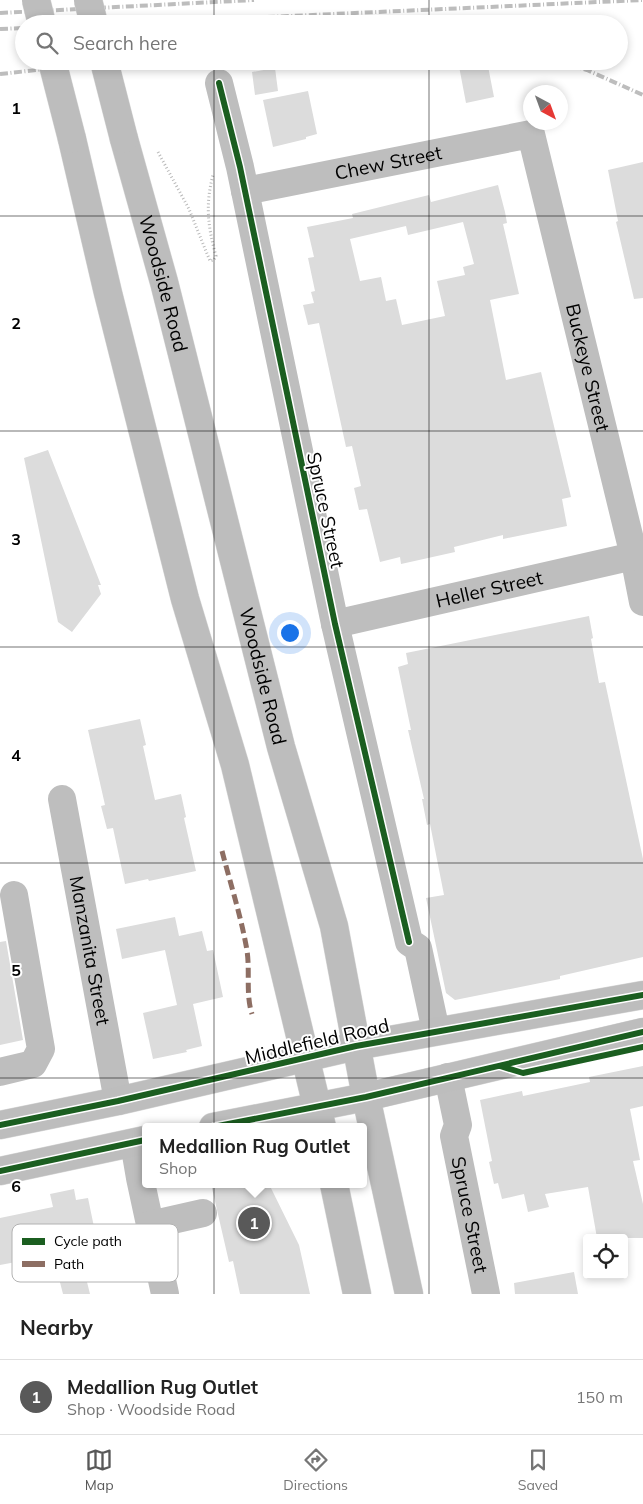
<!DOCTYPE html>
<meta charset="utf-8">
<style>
body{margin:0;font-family:Mulish,sans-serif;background:#f2f2f2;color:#222}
.controls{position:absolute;right:15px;bottom:15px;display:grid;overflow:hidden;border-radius:5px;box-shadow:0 2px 8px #0003}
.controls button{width:45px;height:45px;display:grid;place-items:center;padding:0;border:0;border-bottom:1px solid #e0e0e0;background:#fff;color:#222;font:25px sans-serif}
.compass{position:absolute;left:523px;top:85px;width:45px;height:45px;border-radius:50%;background:#fff;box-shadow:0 2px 8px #0003;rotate:139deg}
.you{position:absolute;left:289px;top:632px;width:18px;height:18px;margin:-12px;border:4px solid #fff;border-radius:50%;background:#1a73e8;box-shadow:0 0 0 8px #1a73e833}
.badge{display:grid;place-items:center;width:32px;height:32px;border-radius:50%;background:#595959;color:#fff;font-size:16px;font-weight:700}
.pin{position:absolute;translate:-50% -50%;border:2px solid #fff;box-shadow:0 1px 5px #0006}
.popup{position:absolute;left:142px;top:1123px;width:225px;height:65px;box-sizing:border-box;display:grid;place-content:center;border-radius:5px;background:#fff;filter:drop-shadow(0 1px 4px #0005);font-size:16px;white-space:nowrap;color:#767676}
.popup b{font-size:19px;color:#222}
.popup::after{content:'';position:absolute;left:50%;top:100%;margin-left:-10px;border:10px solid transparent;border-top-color:#fff}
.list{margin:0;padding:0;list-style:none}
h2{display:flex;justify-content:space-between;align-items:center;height:65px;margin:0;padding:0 20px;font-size:21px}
h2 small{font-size:16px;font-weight:400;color:#767676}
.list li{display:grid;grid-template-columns:32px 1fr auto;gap:15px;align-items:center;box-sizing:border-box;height:75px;padding:0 20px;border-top:1px solid #e0e0e0}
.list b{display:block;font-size:19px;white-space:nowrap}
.list p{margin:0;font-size:16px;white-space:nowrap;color:#767676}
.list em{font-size:16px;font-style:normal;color:#767676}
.icon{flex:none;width:28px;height:28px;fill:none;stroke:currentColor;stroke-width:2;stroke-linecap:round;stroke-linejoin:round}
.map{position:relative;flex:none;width:643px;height:1294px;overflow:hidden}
.search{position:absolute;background:#fff;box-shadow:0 2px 8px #0003;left:15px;right:15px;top:15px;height:55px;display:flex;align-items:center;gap:12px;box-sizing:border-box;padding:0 18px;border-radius:28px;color:#767676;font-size:19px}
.sheet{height:140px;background:#fff}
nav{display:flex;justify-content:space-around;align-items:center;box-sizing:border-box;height:70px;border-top:1px solid #e0e0e0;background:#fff;font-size:14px;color:#767676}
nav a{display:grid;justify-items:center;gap:2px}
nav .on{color:#595959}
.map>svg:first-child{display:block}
</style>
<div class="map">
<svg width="643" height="1294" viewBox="0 0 643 1294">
<rect width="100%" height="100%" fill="#fff"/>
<!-- building -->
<path fill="#dcdcdc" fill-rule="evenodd" d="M458,61h29l7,36 -28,6z
M275,68l3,23 -23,4 -3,-23z
M308,91l9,43 -11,3v2l-33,8 -10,-47z
M643,162v136l-9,1 -18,-77 2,-1 -10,-51z
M498,185l7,27 2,11 -4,1 16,70 -29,6 16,80 35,-8 30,125 -9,2 5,27 -64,13v-4l-49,12 1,5 -54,12 -1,-7 -20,5 -13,-53 -8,1 -5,-22 7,-2 -9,-40 -6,1 -27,-124 -11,2 -5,-20 11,-2 -3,-11 4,-1 -7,-33 6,-1 -7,-30 46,-9 -1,-4 77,-19 2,7zM463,222l11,42 -11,3 2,8 -28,6 8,35 -43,9 -6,-26 -10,2 -5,-24 -21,4 -10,-42 56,-13 2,9z
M48,450l53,135h-3l3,9 -29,38 -14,-10 -34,-164z
M589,616l4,22 -2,1 8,44 6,-1 38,177v98l-83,19v3l-105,21 -9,-7 -20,-95 18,-3 -14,-71 -3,1 -5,-26h2l-16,-69h3l-13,-63 10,-3 -2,-11z
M140,719l6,26 -3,1 12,54 26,-6 5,23 -2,1 12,53 -47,10 -1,-2 -23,5 -12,-56 -6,1 -6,-23 4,-1 -17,-75z
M175,917l4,19 23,-5 5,20 6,-1 10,47 -30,7 9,42 -16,4 1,2 -34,7 -10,-46 34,-8 -12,-55 -43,9 -6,-30z
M6,941l17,99 -23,5v-103z
M643,1066v40l-13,3 10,51 -7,1 10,43v34h-46l-9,-51 -43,7 4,13 -21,5 -4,-18 -22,5 -4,-16 -4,1 -5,-22 3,-1 -12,-61 42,-9 1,5 67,-14 -1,-5z
M211,1184h58l30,61 11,49h-70l-7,-33 -4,1z
M74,1189l2,11 12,-2 11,53 -19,3 10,40h-27l-10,-39 -53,10v-47l53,-11 -3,-13z
M574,1272l4,22h-63l-1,-11z"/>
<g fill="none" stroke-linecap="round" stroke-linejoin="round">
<defs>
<path id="major" d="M0,1125l118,-24 238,-55 287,-51
M213,1127l153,-30 277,-65
M0,1171l145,-31"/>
<g id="highway">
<path d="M72,139l36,154 77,306 50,166 87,362"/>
<path id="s5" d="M124,139l40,143 117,465 53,179 32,171 43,197"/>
<path d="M334,1184l23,110"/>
</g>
</defs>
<!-- major casing -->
<use href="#major" stroke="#dbdbdb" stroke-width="29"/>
<!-- highway casing -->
<use href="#highway" stroke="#dbdbdb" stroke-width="29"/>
<!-- path -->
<path stroke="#b8b8b8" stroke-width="3" stroke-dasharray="1 2.5" stroke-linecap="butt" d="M158,152l31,57 21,52 4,-1 2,-4c-8,-29 -11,-51 -3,-81"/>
<!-- minor -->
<g stroke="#bebebe" stroke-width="28">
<path d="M219,83l21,84 95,457 74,318 9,6 18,83"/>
<path id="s1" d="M245,191l286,-57 103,422 9,46"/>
<path id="s2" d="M335,624l308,-70"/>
<path id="s3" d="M62,799l56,302"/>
<path d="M0,1072l33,-8 8,-15 -27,-154"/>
<path id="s4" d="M448,1077l10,48 -4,11 32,158"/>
<path d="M134,1143l6,35 25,116"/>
<path d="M150,1225l53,-12"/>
</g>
<!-- major -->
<use href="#major" stroke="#bdbdbd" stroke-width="28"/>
<!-- highway -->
<use href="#highway" stroke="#bdbdbd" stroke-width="28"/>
<!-- rail -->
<path stroke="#bdbdbd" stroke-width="4" stroke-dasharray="8 2.5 1 2.5" stroke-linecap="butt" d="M0,13l254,-13
M113,24l530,-24
M0,29l24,-1
M557,61l30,9 56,25
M0,74l120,-13"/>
<defs>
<path id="highway-bridge" d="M36,0l6,24
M88,0l6,24
M52,61l20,78
M104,61l20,78"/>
</defs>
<!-- highway-bridge casing -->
<use href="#highway-bridge" stroke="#dbdbdb" stroke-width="29" stroke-linecap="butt"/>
<!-- highway-bridge -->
<use href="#highway-bridge" stroke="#bdbdbd" stroke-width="28"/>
<!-- quiet -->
<path stroke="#8d6e63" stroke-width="5" stroke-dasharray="10 5" stroke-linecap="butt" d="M222,851c8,31 18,62 24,94 5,23 -1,48 6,69"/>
<defs>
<path id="cycleway" d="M219,83l21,84 95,457 74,318
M500,1066l23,7 120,-26
M0,1125l118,-24 238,-55 287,-51
M213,1127l153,-30 277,-65
M0,1171l145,-31"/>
</defs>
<!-- cycleway casing -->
<use href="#cycleway" stroke="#fff" stroke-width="9"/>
<!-- cycleway -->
<use href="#cycleway" stroke="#1b5e20" stroke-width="6"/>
</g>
<!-- grid -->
<path fill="none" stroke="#000" stroke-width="1" stroke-opacity="0.55" d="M214,0v24M429,0v24M214,61v1233M429,61v1233M0,216h643M0,431h643M0,647h643M0,863h643M0,1078h643"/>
<g text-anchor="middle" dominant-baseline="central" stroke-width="4" stroke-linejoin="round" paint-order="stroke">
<!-- street labels -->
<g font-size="19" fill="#000" stroke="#fff">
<text stroke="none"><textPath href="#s1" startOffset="146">Chew Street</textPath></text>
<text stroke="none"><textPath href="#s5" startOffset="150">Woodside Road</textPath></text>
<text stroke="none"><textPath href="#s1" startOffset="532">Buckeye Street</textPath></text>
<text transform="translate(326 510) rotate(78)">Spruce Street</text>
<text stroke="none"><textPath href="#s2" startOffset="158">Heller Street</textPath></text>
<text stroke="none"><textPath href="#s5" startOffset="555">Woodside Road</textPath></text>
<text stroke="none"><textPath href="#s3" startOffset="154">Manzanita Street</textPath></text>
<text transform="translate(317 1041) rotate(-13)">Middlefield Road</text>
<text stroke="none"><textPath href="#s4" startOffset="141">Spruce Street</textPath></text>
</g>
</g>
<!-- legend -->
<rect x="12" y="1224" width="166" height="58" rx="8" fill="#fff" stroke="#b2b2b2" stroke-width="1"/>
<rect x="22" y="1238" width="23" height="7" fill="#1b5e20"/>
<rect x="22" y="1261" width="23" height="6" fill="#8d6e63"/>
<g font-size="14" fill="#000">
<text x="54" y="1246">Cycle path</text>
<text x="54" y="1269">Path</text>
</g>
<g font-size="16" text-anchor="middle" font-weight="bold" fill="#000" stroke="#fff" stroke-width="4" stroke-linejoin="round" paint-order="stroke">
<text x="16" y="114">1</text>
<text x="16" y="329">2</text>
<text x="16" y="545">3</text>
<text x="16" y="761">4</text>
<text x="16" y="976">5</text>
<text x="16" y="1192">6</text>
</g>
</svg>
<div class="controls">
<button><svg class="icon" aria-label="locate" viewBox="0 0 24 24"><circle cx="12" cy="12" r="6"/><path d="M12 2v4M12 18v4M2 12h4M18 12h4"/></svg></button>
</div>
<svg class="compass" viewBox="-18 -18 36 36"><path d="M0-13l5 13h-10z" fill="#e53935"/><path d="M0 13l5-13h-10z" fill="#767676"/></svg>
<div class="you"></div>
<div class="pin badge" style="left:254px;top:1223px">1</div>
<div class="popup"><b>Medallion Rug Outlet</b>Shop</div>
<div class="search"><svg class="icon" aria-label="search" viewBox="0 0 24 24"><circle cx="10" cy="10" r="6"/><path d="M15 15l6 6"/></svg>Search here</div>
</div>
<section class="sheet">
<h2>Nearby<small></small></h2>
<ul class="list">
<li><span class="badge">1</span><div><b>Medallion Rug Outlet</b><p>Shop · Woodside Road</p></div><em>150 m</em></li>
</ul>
</section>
<nav>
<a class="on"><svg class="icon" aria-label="map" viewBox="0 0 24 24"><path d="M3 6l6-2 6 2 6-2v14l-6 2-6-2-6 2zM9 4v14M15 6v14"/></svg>Map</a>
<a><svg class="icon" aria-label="directions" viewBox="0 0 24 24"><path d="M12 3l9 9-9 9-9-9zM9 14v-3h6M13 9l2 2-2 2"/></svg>Directions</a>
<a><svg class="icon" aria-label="saved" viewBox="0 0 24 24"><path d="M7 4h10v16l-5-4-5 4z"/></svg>Saved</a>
</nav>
